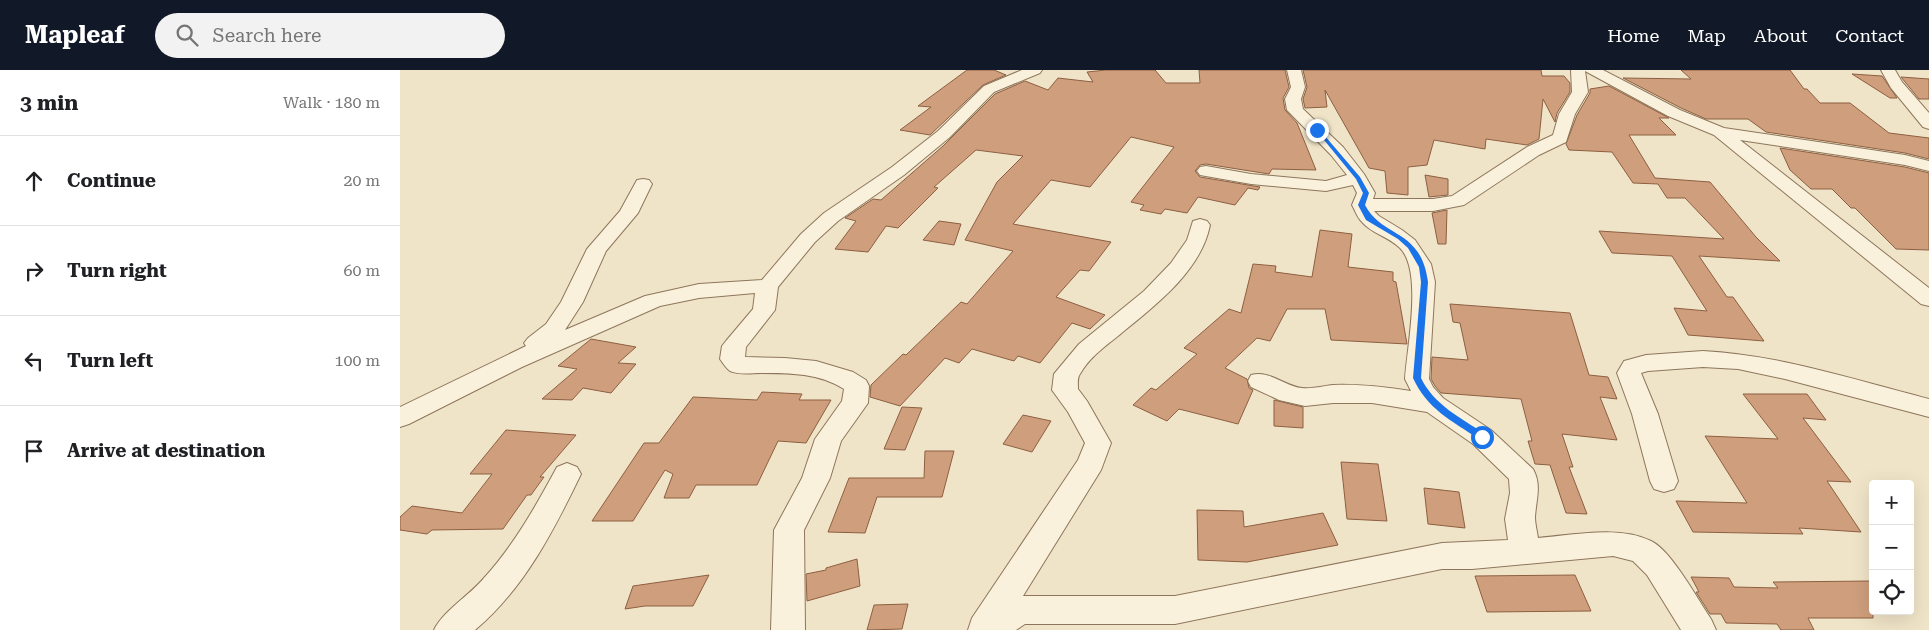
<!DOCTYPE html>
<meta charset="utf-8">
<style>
body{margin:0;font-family:"Roboto Serif",serif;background:#f2f2f2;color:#202124}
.controls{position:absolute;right:15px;bottom:15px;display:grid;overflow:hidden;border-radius:5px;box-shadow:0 5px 20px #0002}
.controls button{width:45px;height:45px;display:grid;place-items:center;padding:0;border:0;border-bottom:1px solid #e0e0e0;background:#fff;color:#202124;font:25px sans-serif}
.stop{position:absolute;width:15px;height:15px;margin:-11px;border:4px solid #1a73e8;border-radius:50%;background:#fff}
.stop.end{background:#1a73e8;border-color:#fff;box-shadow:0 1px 5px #0008}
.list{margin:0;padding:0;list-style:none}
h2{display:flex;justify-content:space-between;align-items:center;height:65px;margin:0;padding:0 20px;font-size:21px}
h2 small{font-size:16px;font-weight:400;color:#757577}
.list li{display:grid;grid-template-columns:32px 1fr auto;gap:15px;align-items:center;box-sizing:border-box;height:90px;padding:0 20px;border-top:1px solid #e0e0e0}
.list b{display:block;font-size:19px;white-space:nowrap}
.list em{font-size:16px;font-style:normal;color:#757577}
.icon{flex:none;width:28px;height:28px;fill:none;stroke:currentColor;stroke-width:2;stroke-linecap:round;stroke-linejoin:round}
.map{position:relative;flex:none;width:1529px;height:560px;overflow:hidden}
header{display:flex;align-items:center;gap:30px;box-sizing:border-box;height:70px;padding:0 25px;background:#111827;color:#fff}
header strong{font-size:24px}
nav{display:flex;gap:28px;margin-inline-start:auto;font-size:18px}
.search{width:350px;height:45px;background:#f2f2f2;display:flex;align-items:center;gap:12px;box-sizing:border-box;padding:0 18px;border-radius:28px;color:#757577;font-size:19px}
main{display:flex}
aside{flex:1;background:#fff}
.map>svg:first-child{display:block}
</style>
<header>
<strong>Mapleaf</strong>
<div class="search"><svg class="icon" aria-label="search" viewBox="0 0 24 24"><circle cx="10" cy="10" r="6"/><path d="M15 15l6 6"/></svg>Search here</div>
<nav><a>Home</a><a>Map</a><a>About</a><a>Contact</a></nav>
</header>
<main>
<aside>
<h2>3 min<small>Walk · 180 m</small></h2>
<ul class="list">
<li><svg class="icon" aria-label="ahead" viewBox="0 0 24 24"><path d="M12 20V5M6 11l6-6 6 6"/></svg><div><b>Continue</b></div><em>20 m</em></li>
<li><svg class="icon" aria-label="right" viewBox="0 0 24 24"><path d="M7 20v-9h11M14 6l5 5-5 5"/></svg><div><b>Turn right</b></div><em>60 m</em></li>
<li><svg class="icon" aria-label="left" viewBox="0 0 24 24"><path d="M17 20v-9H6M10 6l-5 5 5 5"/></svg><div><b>Turn left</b></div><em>100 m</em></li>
<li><svg class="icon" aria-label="arrive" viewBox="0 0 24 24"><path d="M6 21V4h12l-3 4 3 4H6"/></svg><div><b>Arrive at destination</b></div></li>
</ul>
</aside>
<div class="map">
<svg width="1529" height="560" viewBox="0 0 1529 560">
<rect width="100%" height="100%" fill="#f0e4c8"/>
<!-- building -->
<path fill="#cf9f7d" stroke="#8d5f41" d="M567,0h27l12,5 -23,10 -53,50 -30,-5 31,-23 -13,-1z
M706,0h49l11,13h34l-1,-13h86l4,17 -6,11 2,12 12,13 19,47 -44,-1 -3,5 -63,-10 -6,1 -5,6 5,6 60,10 -2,3 -10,-2 -13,17 -37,-8 -11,16 -22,-4 -4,5 -21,-4 4,-5 -13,-3 43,-55 -43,-10 -41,50 -39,-7 -38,44 98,18 -22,29 -9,-1 -24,27 49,18 -15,14 -18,-6 -32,40 -22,-7 -4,5 -42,-12 -13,14 -14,-5 -45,48 -30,-9 1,-12 32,-31 3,1 55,-53 6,2 46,-53 -48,-11 32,-58 26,-26 -47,-6 -42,37 4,1 -40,40 -12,-2 -18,26 -33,-3 21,-28 -11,-3 28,-19 8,1 62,-54 52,-52 30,-13 23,9 10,-12 35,4 -6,-10z
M903,0h238l1,6h22l6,7v9l-13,21 -2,9 -12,-23 -4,40 -12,6 -41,-6 -1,10 -51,-9 -7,25 -19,2v28l-21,-2 -2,-22 -16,-3 -44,-78 2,17 -22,1 -2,-9 4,-12z
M1281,0h109l14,19h3l13,14h30l39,30 40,5v21l-24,-6 -139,-21 -18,-13h-42l-25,-11 -58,-30 68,1z
M1452,4l30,2 15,22h-7z
M1501,7l28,2v20h-10z
M1209,16l60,32h-10l17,17h-47l26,43 55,4 46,55 24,24 -81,-5 28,41h6l31,44 -76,-6 -14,-27 33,3 -35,-55 -60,-3 -13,-22 125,8 -39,-41h-18l-9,-14 -25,-1 -21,-31 -43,-2 -3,-6 11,-29 13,-22v-4z
M1380,78l125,19 24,6v77l-33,-1 -41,-41h-4l-19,-19h-21l-21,-19z
M1025,105l23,4v16l-19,2z
M1047,140l-1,34h-8l-6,-31z
M539,151l22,3 -7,21 -31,-5z
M920,160l32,4 -4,33 45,5v9l3,1 11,62 -76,-4 -6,-31h-38l-17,32 -13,-3 -32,30 22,11 2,9 4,2 -15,34 -59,-15 -12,12 -34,-16 18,-17 5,2 41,-36 -13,-6 45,-39 12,4 12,-49 23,2 -1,6 37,5z
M1050,234l120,9 19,62 19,2 9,22 -17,-2 17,43 -55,-6 11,33h-4l18,47 -21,-1 -16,-48 -15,-1 -7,-23h4l-11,-42 -80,-6 -6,-7 -4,-7 1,-22 36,3 -8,-37 -7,-1z
M191,269l45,8 -18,16 18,1 -25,29 -28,-5 -11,12 -30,-1 35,-30 -19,-3z
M362,322l40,2 -3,6h32l-25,43 -28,-2 -21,44h-61l-7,13h-25l9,-24 -8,-4 -32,51h-41l52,-78h15l34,-46 64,3z
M1343,324h64l19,26 -23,-2 48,64 -24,-1 34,51 -62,-4 4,6 -110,-2 -17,-31 71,2 -42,-67 73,3z
M874,330l29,7v21l-29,-2z
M502,337l20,1 -17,42 -21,-1z
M623,345l28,6 -19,31 -29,-8z
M106,360l70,5 -36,42h4l-13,18h-4l-24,34 -71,1 -5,4 -27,-4v-13l12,-11 50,7 30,-39h-22z
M525,381h29l-12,46h-65l-12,36 -37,-1 21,-54h75z
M941,392l37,2 9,57 -40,-2z
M1024,418l35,4 6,36 -37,-4z
M797,440l46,1 1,16 79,-14 15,32 -91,17 -49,-2z
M457,489l3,27 -53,15 -1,-27 20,-4v-2z
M309,505l-16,31h-48l-20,3 8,-23z
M1175,505l16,36 -104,1 -12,-36z
M1291,507l38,1 5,9 44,1 -5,-6 100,-1v37h-65l6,12h-33l-4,-6 -51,-1 -5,-9h-11l-14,-22h3z
M508,534l-6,25 -35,1 7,-25z"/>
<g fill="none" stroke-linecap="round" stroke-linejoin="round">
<defs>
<path id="minor" d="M622,0h20l-2,3 -46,19 -44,45 -46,38 -66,46 -23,21 -37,45 -3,23 -29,37 -1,10 40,1 31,3 37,11 13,8 3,6 -1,17 -27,38 -11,37 -26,52 1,100h-34l3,-100 28,-52 13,-39 27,-38 2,-12c-25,-16 -54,-16 -83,-16 -9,0 -22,2 -31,-2 -4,-3 -7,-8 -10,-12l2,-13 4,-5 27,-32 2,-16 -56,5 -39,8 -138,61 -113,57 -9,3v-20l126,-61 -2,-3 4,-5 18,-14 15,-22 26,-53 33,-38 17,-31 6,-1 6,1 3,4 -14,29 -32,38 -23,51 -18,28 80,-34 54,-12 63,-4 39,-46 23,-21 68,-46 46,-36 46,-45z
M887,0h14l4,17 -4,12 2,10 40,38 21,27 11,19 -2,6h60l19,-3 75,-49 26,-12 6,-21 13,-22 -1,-22h32l77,40 44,18 181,27 24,6v10l-24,-6 -165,-25 189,148v18l-8,-2 -207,-169 -46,-19 -83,-45 3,21 -13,22 -9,28 -27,13 -75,50 -31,6h-59l5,5 23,14 13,10 16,24 4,18 -6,97 4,8 10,11 48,32 42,39c9,16 3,31 2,48 0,7 2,14 3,21 34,-3 82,-13 113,3 20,9 47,59 60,78l5,11h-35l-34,-55 -14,-14 -20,-5 -141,13h-30l-267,55h-150l-9,6h-48l4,-12 106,-158 7,-17 -17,-31 -16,-22 2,-16 25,-30 65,-53 27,-28 16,-23 6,-19 7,-2 7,2 3,4c-9,47 -57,82 -92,111 -14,11 -29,22 -38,38 -3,4 -2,10 -2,15l9,12 24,42 -10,27 -78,126h152l267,-53 66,-3 -3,-21 5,-26 -1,-14 -36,-35 -46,-32 -55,-9h-39l-28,3 -26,-6 -28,-13 -3,-6 3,-6c19,-5 33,11 51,13 11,1 21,-2 31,-3 27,-1 52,2 78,6l-6,-12c2,-32 18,-108 -5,-131 -11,-11 -29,-15 -38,-26 -5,-5 -7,-12 -10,-17l5,-12 -4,-8 -27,6 -75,-7 -51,-9 -3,-4 3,-4 6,-1 45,8 75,7 21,-6 -16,-20 -44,-45 -2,-11 6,-12z
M1481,0h14l7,12 27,31v16l-6,-2 -32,-39z
M1303,281c77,4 152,29 226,48v18l-144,-38 -47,-10 -35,-2 -55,4 -7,2 17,41 20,67 -4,8 -10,3 -10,-3 -4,-8 -18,-67 -15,-41 7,-12 22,-6z
M167,393l10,4 4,7c-27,56 -57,115 -106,156h-41c9,-19 36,-35 50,-52 30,-33 52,-72 73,-111z"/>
</defs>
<!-- minor casing -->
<use href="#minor" stroke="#8d765c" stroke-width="2"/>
<!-- minor -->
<use href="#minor" fill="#faf1dc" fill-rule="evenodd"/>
</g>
<!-- route -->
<path fill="#1a73e8" d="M915,59h4l41,48 9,16 -4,12c18,34 56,23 63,77l-7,96c13,27 40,40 64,56v5h-6c-27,-18 -52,-30 -66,-61l8,-96 -2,-15 -11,-19 -10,-9 -32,-19 -8,-15 5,-12 -7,-14z"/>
</svg>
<div class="controls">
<button>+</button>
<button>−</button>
<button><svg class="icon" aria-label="locate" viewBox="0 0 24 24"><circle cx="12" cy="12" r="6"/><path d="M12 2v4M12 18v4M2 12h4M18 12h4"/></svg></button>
</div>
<div class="stop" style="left:1082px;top:367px"></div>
<div class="stop end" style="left:917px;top:60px"></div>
</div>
</main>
